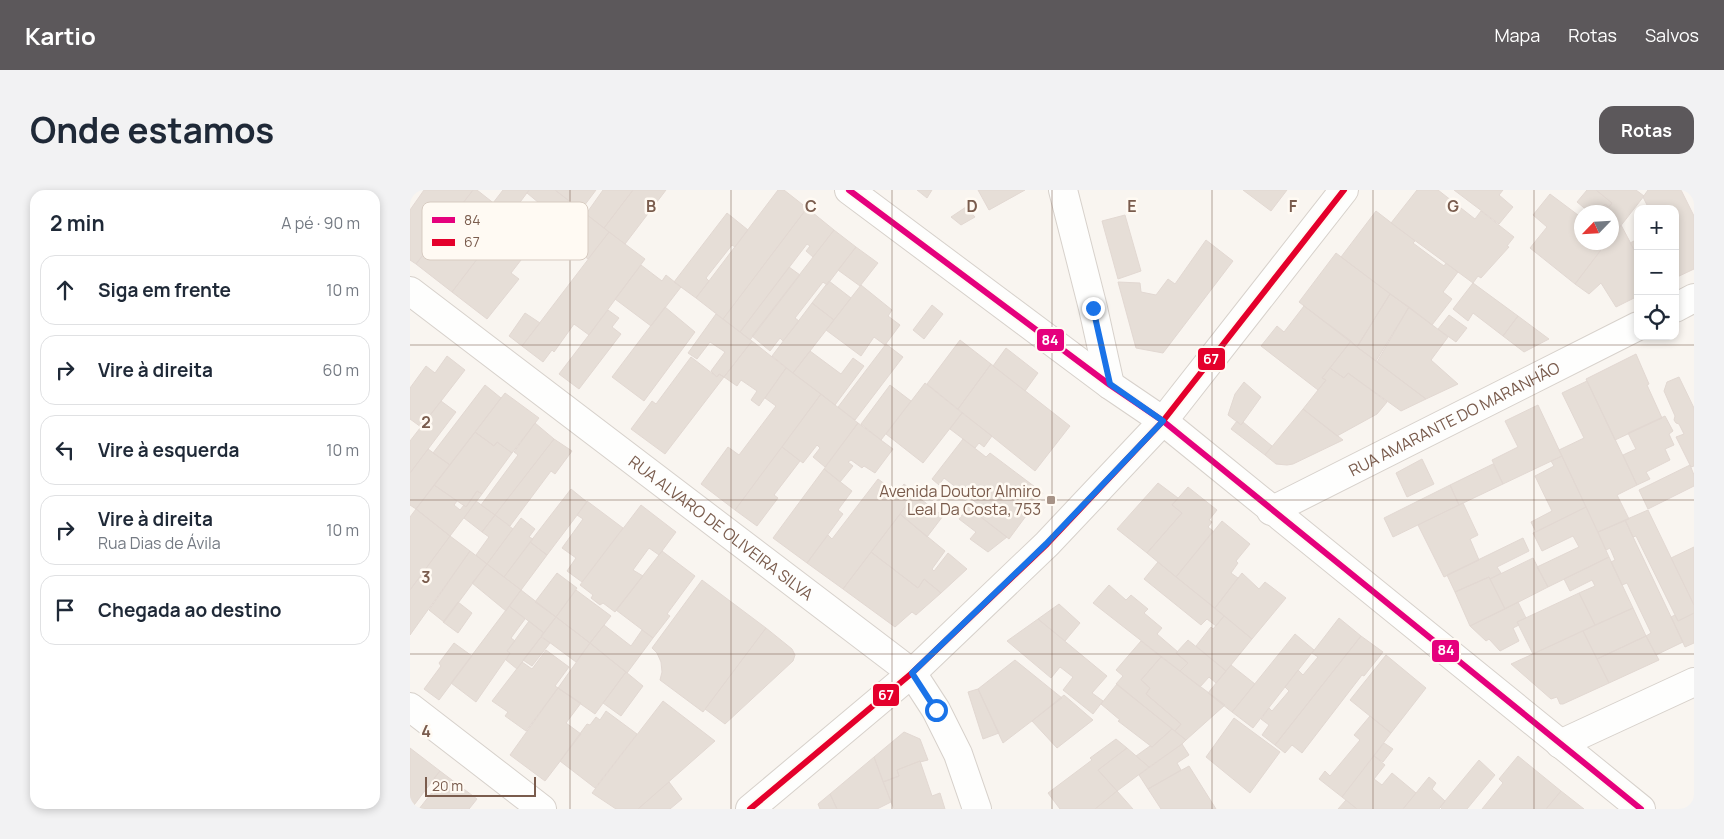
<!DOCTYPE html>
<html lang="pt">
<meta charset="utf-8">
<style>
body{margin:0;font-family:Manrope,sans-serif;background:#f2f2f3;color:#1f2937}
.controls{position:absolute;right:15px;top:15px;display:grid;overflow:hidden;border-radius:10px;box-shadow:0 2px 8px #0003}
.controls button{width:45px;height:45px;display:grid;place-items:center;padding:0;border:0;border-bottom:1px solid #e0e1e3;background:#fff;color:#1f2937;font:25px sans-serif}
.compass{position:absolute;left:1164px;top:15px;width:45px;height:45px;border-radius:50%;background:#fff;box-shadow:0 2px 8px #0003;rotate:245deg}
.scale{position:absolute;left:15px;bottom:12px;width:111px;box-sizing:border-box;padding-left:5px;border:2px solid #7a5c4d;border-top:0;font-size:14px;line-height:18px;white-space:nowrap;color:#7a5c4d;-webkit-text-stroke:4px #fffaf3;paint-order:stroke}
.stop{position:absolute;width:15px;height:15px;margin:-11px;border:4px solid #1a73e8;border-radius:50%;background:#fff}
.stop.end{background:#1a73e8;border-color:#fff;box-shadow:0 1px 5px #0008}
.list{margin:0;padding:0;list-style:none}
h2{display:flex;justify-content:space-between;align-items:center;height:65px;margin:0;padding:0 20px;font-size:21px}
h2 small{font-size:16px;font-weight:400;color:#747a83}
.list li{display:grid;grid-template-columns:32px 1fr auto;gap:15px;align-items:center;box-sizing:border-box;height:70px;margin:0 10px 10px;padding:0 10px;border:1px solid #e0e1e3;border-radius:15px}
.list b{display:block;font-size:19px;white-space:nowrap}
.list p{margin:0;font-size:16px;white-space:nowrap;color:#747a83}
.list em{font-size:16px;font-style:normal;color:#747a83}
.icon{flex:none;width:28px;height:28px;fill:none;stroke:currentColor;stroke-width:2;stroke-linecap:round;stroke-linejoin:round}
.map{position:relative;flex:none;width:1284px;height:619px;overflow:hidden;border-radius:15px}
header{display:flex;align-items:center;gap:30px;box-sizing:border-box;height:70px;padding:0 25px;background:#5c585b;color:#fff}
header strong{font-size:24px}
nav{display:flex;gap:28px;margin-inline-start:auto;font-size:18px}
.intro{display:flex;align-items:center;justify-content:space-between;box-sizing:border-box;height:120px;padding:0 30px}
h1{margin:0;font-size:35px}
.button{padding:12px 22px;border-radius:15px;background:#5c585b;color:#fff;font-size:18px;font-weight:700}
main{display:flex;gap:30px;padding:0 30px}
aside{flex:1;background:#fff;border-radius:15px;box-shadow:0 2px 8px #0003}
.map>svg:first-child{display:block}
</style>
<header>
<strong>Kartio</strong>
<nav><a>Mapa</a><a>Rotas</a><a>Salvos</a></nav>
</header>
<div class="intro"><h1>Onde estamos</h1><a class="button">Rotas</a></div>
<main>
<aside>
<h2>2 min<small>A pé · 90 m</small></h2>
<ul class="list">
<li><svg class="icon" aria-label="ahead" viewBox="0 0 24 24"><path d="M12 20V5M6 11l6-6 6 6"/></svg><div><b>Siga em frente</b></div><em>10 m</em></li>
<li><svg class="icon" aria-label="right" viewBox="0 0 24 24"><path d="M7 20v-9h11M14 6l5 5-5 5"/></svg><div><b>Vire à direita</b></div><em>60 m</em></li>
<li><svg class="icon" aria-label="left" viewBox="0 0 24 24"><path d="M17 20v-9H6M10 6l-5 5 5 5"/></svg><div><b>Vire à esquerda</b></div><em>10 m</em></li>
<li><svg class="icon" aria-label="right" viewBox="0 0 24 24"><path d="M7 20v-9h11M14 6l5 5-5 5"/></svg><div><b>Vire à direita</b><p>Rua Dias de Ávila</p></div><em>10 m</em></li>
<li><svg class="icon" aria-label="arrive" viewBox="0 0 24 24"><path d="M6 21V4h12l-3 4 3 4H6"/></svg><div><b>Chegada ao destino</b></div></li>
</ul>
</aside>
<div class="map">
<svg width="1284" height="619" viewBox="0 0 1284 619">
<rect width="100%" height="100%" fill="#f9f5f0"/>
<!-- building -->
<path fill="#e6ded7" stroke="#e2d8d2" d="M14,0h49l-57,74 -6,-4v-50z
M63,0h4l33,26 -58,76 -36,-28z
M93,0h26l-19,26 -17,-13z
M119,0h26l22,17 -17,20 -24,-20 3,-4 -12,-10z
M145,0h41l-15,20z
M193,0h30l-29,38 -18,-14z
M223,0h33l-41,54 -21,-16z
M368,0h6l23,18 -84,111 -27,-21z
M507,0h15l-5,8z
M568,0h47l-36,20z
M833,0h44l-16,21z
M1007,0h21l37,29 6,-8 33,26 -7,9 2,1 -28,31 -3,-2 -5,7 -82,-60z
M1044,0h49l-4,5 14,12 -14,17z
M1177,0h9l16,13 -3,4 -4,-3 -6,8h-10l-12,-10z
M1186,0h40l8,6 -32,41v-25h-13l6,-8 4,3 3,-4z
M1238,0h33l13,26v53l-19,9v-69h-26l-6,-12z
M1140,4l32,24v24h25l-32,42 -45,-36 17,-21 -14,-12z
M167,17l32,25 -21,27 -20,-16 -9,11 -12,-10z
M556,17l9,10 -14,8 -10,-8z
M397,18l27,22 -21,27 -7,-6 4,-5 -3,-2 -67,88 -17,-13z
M966,21l39,30 -2,2 31,23 2,-3 12,9 -15,20 9,7 -20,26 -91,-68z
M317,23l21,17 -13,17 -3,-2 -26,33 3,3 -13,17 -22,-16z
M715,25l16,56 -23,8 -16,-58z
M100,26l28,22 -27,35 8,6 -32,40 -35,-27z
M1211,35l17,32v39l-22,11 -15,-24 -12,11 -14,-10 32,-42h5v-5z
M424,40l22,17 -29,38 -4,-3 -28,36 4,3 -16,20 -3,-3 -10,13 -18,-15z
M199,42l36,27 -56,76 -15,-11 -20,28 -2,-2 -9,12 -21,-16z
M1228,49v18l-8,-14z
M796,50l27,21 -70,92 -27,-5 -18,-66 22,1 1,9 15,3 12,-16 7,5z
M446,57l22,16 -18,23 -22,-16z
M926,63l54,41 -33,53 -58,-45z
M231,75l21,16 4,-6 15,12 -30,39 -36,-27z
M379,77l11,8 -50,65 -10,-8z
M419,91l22,17 -17,22 -22,-17z
M1063,93l45,33 -15,20 -30,-23 -5,8 -15,-12z
M451,95l31,25 -4,6 12,9 -15,20 -11,-8 -13,19 -35,-26z
M980,104l19,13 -33,54 -19,-14z
M402,113l22,17 -41,53 -21,-17z
M522,115l11,9 -19,25 -11,-9z
M894,116l47,35 -29,37 4,2 -8,10 -57,-44 16,-20 7,6z
M255,117l30,25 -51,69 -32,-24z
M999,117l39,30 -17,23 27,24 -32,15 -49,-37z
M198,120l11,8 -7,9 9,7 -42,55 -20,-15z
M115,123l15,10 -18,23 -13,-10z
M306,124l36,27 -28,36 -5,-3 -2,3 -6,-6 14,-19 -15,-10 -13,17 -9,-6z
M1039,125l18,13 -11,14 -18,-13z
M1108,126l31,23 -25,13 -21,-16z
M550,150l31,24 -33,45 -31,-25z
M342,151l34,27 -27,38 -8,-6 6,-9 -16,-11 -4,6 -13,-9z
M941,151l6,6 69,52 -25,12 -53,-38 -4,5 -14,-10z
M476,154l17,13 -48,63 -17,-13z
M596,158l32,25 -13,18 -32,-25z
M400,161l31,23 12,-16 11,8 -29,39 -42,-32z
M1226,164l13,30 -2,1 15,33 -47,22 -29,-61z
M37,166l18,14 -44,57 -11,-8v-31l16,-22 9,7z
M281,167l26,20 2,-3 5,3 -59,77 -34,-25 21,-28 4,3z
M581,174l79,62 -35,45 -77,-62z
M376,178l35,26 -86,116 -34,-26 27,-37 11,8 37,-49 -11,-8z
M920,178l14,10 4,-5 39,29 -10,12 -40,22 -34,-27 23,-29 -4,-2z
M1269,187l15,31v58l-3,1 -15,-30 8,-3 -5,-10 -3,-1 -2,-3 1,-4 -11,-25 3,-9z
M1177,191l50,104 -20,10 12,24 -31,13 -39,-82 25,-12 -22,-45z
M834,192l17,15 -20,28 -13,-10 7,-21z
M515,193l37,30 -39,50 -37,-29z
M75,195l16,13 -51,67 -17,-12z
M480,195l21,16 -30,39 -20,-16z
M95,203l34,25 -27,35 -15,-11 -3,4 -19,-14z
M411,204l37,29 -33,44 -12,-10 7,-9 -3,-3 -14,18 -21,-16z
M31,211l15,11 -46,61v-32z
M1128,215l24,51 -59,28 -11,-24 26,-13 -13,-26z
M893,219l40,31 -50,24 -6,1 -11,-1 -11,-9z
M552,223l30,23 -8,11 -5,-4 -4,5 -25,-19z
M1255,226l8,15 -4,3 5,11 -9,4 5,11 -24,12 4,7 -13,6 -14,-30 13,-6 -8,-16z
M827,231l4,4 2,-3 29,24 -7,9 -34,-26z
M125,233l19,16 -59,76 -14,-10 37,-50 -4,-3z
M448,233l35,26 -18,24 -11,-7 -2,2 -11,-8 -3,2 5,4 -13,16 -16,-13z
M65,242l19,14 3,-4 15,11 -30,41 -5,-3 -11,16 -32,-22z
M144,249l18,12 -17,23 -4,-3 -41,55 -15,-11z
M553,249l23,18 4,-4 53,40 -34,46 -36,-28 5,-7 -34,-26 -5,7 -7,-6z
M372,257l18,14 -26,34 4,3 -21,28 -22,-16z
M18,259l22,16 -34,44 -6,-4v-32z
M1152,266l24,51 -50,25 -5,-10 21,-11 -17,-35 19,-10 -3,-5z
M1012,269l12,25 -27,13 -11,-24z
M1083,274l10,20 -44,21 -9,-20z
M1280,275l4,10v11l-46,23 -9,-19z
M414,279l28,22 -14,19 5,4 -36,49 -34,-25z
M468,289l19,14 7,-9 12,9 -73,96 -36,-26 21,-28 4,4z
M748,293l20,15 -6,7 10,8 -35,40 -30,-24z
M24,295l23,16 -3,4 6,5 4,-5 2,2 11,-16 5,3 -32,42 -34,-27z
M1040,295l9,20 -66,32 -9,-19z
M778,297l29,23 -8,10 3,2 -4,5 5,4 -37,46 -29,-24 35,-40 -10,-8z
M161,299l16,13 -40,53 -17,-13z
M504,304l29,22 -16,21 -27,-23z
M66,311l19,14 -13,17 -18,-14z
M177,311l36,27 -41,54 -15,-11 9,-13 -14,-10 21,-29 -6,-4z
M1053,313l15,32 -8,4 9,21 -35,17 -26,-52z
M231,315l35,27 -17,23 -10,-7 -16,22 10,6 -28,36 -12,-9 -3,2 -9,-7 2,-3 -13,-10z
M558,317l39,30 -19,15 -18,-13 6,-7 -17,-13z
M1176,317l23,50 -61,30 -11,-20 42,-20 -6,-11 -31,15 -9,-18z
M6,319l34,27 -40,54v-73z
M1238,320l46,95v8l-16,8 -42,-85 -3,1 -8,-17z
M490,324l45,37 -13,18 2,2 14,-18 19,16 -26,24 -17,-14 -6,9 -47,-36z
M85,325l18,14 -26,35 -11,-9 13,-18 -7,-5z
M111,328l14,11 -6,8 4,2 -29,38 -17,-13z
M1215,330l58,122 -27,13 -10,-19 5,-3 -24,-50 -5,2 -11,-23 4,-2 -5,-12 -4,2 -8,-18z
M812,331l28,23 -14,17 2,2 -7,10 7,5 -23,30 -39,-31z
M40,346l20,15 -60,84v-45z
M1113,348l6,13 -32,16 4,6 -11,6 -1,-2 -34,15 -8,-17z
M120,352l17,13 -26,35 -17,-13z
M1284,357v58l-23,-47z
M60,361l17,13 -43,58 -15,-12z
M252,361l33,25 -28,38 3,2 -17,22 -37,-28z
M461,362l47,36 6,-9 17,14 -25,22 -4,-3 -17,15 -52,-38z
M1199,367l24,51 -38,17 -16,-32 16,-7 -3,-6 -22,11 -6,-12z
M1123,368l15,29 -43,22 -15,-30z
M748,372l66,54 -8,10 -9,-7 -6,6 -57,-46z
M77,374l34,26 -15,21 -34,-28z
M147,383l20,15 -21,29 -21,-15z
M832,383l17,16 6,-7 21,16 -34,41 -37,-31z
M1079,387l16,32 -35,17 -15,-34z
M292,390l64,48 -63,84 -43,-32 2,-8 -1,-10 -4,-9 -5,-5z
M699,395l17,15 5,-5 17,14 -4,4 18,15 -5,6 21,18 -2,1 12,10 -8,8 -87,-68z
M111,400l35,27 -12,16 -35,-27z
M166,400l35,26 -21,27 -34,-26z
M1169,403l16,32 -62,29 -16,-32z
M48,412l14,11 -14,20 -15,-11z
M1108,412l8,16 -9,4 2,3 -6,3 6,13 -19,10 -11,-12 -3,2 -16,-15z
M649,414l21,19 -15,18 -27,-22z
M99,416l16,13 -14,19 4,3 -8,10 3,2 -34,49 -25,-19z
M1223,418l13,28 -49,23 -14,-28z
M1284,423v30l-9,4 -14,-30 4,-2 3,6z
M814,426l28,23 -26,32 -30,-25 15,-19 2,2z
M146,427l34,26 -14,19 -35,-26z
M929,428l22,18 -86,109 -13,-10 7,-10 -8,-6 8,-11 3,3 17,-20 -4,-4 13,-17 5,5 15,-18 -6,-4z
M628,429l69,57 -15,17 11,8 -10,13 -30,-24 10,-13 -13,-10 -9,11 -44,-37z
M119,431l15,12 -27,36 -11,-9 4,-7 -3,-2z
M194,435l27,21 11,-16 11,8 -26,35 -37,-30z
M356,438l26,21 3,6 -2,6 -68,63 -20,-15z
M1173,441l26,52 -46,21h-3l-3,-7 -6,2 -40,-35z
M885,444l19,16 -61,78 -21,-16z
M951,446l22,16 -19,24 -2,-1 -60,78 -10,-8 -7,8 -10,-8z
M1236,446l13,24 -50,23 -12,-24z
M131,447l9,6 -18,23 -9,-6z
M778,450l38,31 -10,12 -7,-6 -9,10 -20,-16 8,-8 -12,-10z
M731,451l20,16 -20,23 9,8 -4,6 35,30 -6,7 -59,-47 7,-8 -7,-6z
M44,453l18,13 -33,44 -15,-11 17,-23 -2,-3z
M180,453l36,29 -31,42 -37,-26z
M136,460l23,17 -14,19 3,2 -32,43 -21,-15 3,-4 -16,-11 30,-39 10,7z
M976,465l40,33 -35,45 -41,-33z
M751,467l64,48 -39,35 -11,-9 6,-7 -35,-30 4,-6 -9,-8z
M605,470l47,38 -59,45 -25,-54z
M821,475l24,19 -23,28 -24,-19z
M216,482l17,14 -22,30 -18,-13z
M707,494l55,45 -20,18 -34,-26 2,-1 -19,-16z
M148,498l23,15 -15,20 15,11 -36,47 -35,-26z
M568,499l21,44 -16,6 -15,-47z
M654,505l29,25 -36,28 -25,-27z
M253,511l52,40 -77,68h-22l-24,-16z
M196,521l31,23 -42,54 -35,-27 27,-37 3,1 6,-8 4,3z
M960,526l21,17 -49,64 -23,-18 6,-8 5,5 30,-36 -6,-5z
M824,528l46,34 -30,41 -44,-36z
M762,539l14,11 -4,4 -33,23 -13,-11 14,-10 2,1z
M494,542l16,7 8,21 -8,2v-1l-23,9 2,6 -16,6 -9,-25z
M706,549l11,9 -29,22 19,21 -22,18h-35l-12,-16 44,-33 -2,-2z
M974,553l9,6 -10,13 -9,-6z
M772,554l7,11 -12,8 4,7 -33,19 -9,-14z
M0,558l30,23 -29,38h-1z
M717,558l22,19 -32,24 -19,-21z
M964,566l11,9 -11,14 8,6 10,-12 24,20 -13,16h-46l-15,-12z
M1108,566l43,35 -15,18h-64l21,-26 -4,-4z
M464,567l17,45 -14,7h-40l-7,-15z
M1069,570l16,15 -28,34h-25l-2,-2z
M510,571l12,35 8,-3 5,16h-51l-11,-27 16,-6 -2,-6z
M779,576l27,43h-55l-13,-20z
M30,581l37,28 -8,10h-50l21,-27 -6,-4z
M1019,587l7,6 -4,6 13,12 -2,3 -4,5h-36z
M259,592l13,17 -12,10h-32z
M707,601l16,18h-38z
M1151,601l23,18h-38z
M420,604l7,15h-17l-2,-5z
M936,610l11,9h-19z"/>
<g fill="none" stroke-linecap="round" stroke-linejoin="round">
<defs>
<g id="minor">
<path d="M439,0l261,195 53,36 478,388"/>
<path d="M653,0l30,118 17,77"/>
<path id="s1" d="M0,101l502,382 24,37 22,44 19,55"/>
<path d="M1265,118l19,-10"/>
<path id="s2" d="M861,321l367,-185"/>
<path d="M0,517l132,102"/>
<path d="M1150,554l134,-62"/>
</g>
<path id="tertiary" d="M340,619l162,-136 135,-129 116,-123 181,-231"/>
</defs>
<!-- minor casing -->
<use href="#minor" stroke="#d7d1cb" stroke-width="30"/>
<!-- tertiary casing -->
<use href="#tertiary" stroke="#d7d1cb" stroke-width="30"/>
<!-- minor -->
<use href="#minor" stroke="#fefefd" stroke-width="28"/>
<!-- tertiary -->
<use href="#tertiary" stroke="#fefefd" stroke-width="28"/>
<defs>
<path id="bus-1" d="M439,0l261,195 53,36 478,388"/>
<path id="bus-2" d="M340,619l162,-136 135,-129 116,-123 181,-231"/>
</defs>
<!-- bus-1 casing -->
<use href="#bus-1" stroke="#fffaf3" stroke-width="10"/>
<!-- bus-2 casing -->
<use href="#bus-2" stroke="#fffaf3" stroke-width="10"/>
<!-- bus-1 -->
<use href="#bus-1" stroke="#e5007d" stroke-width="6"/>
<!-- bus-2 -->
<use href="#bus-2" stroke="#e4002b" stroke-width="6"/>
</g>
<g fill="none" stroke-linecap="round" stroke-linejoin="round">
<!-- route -->
<path stroke="#1a73e8" stroke-width="6" d="M526,520l-24,-37 134,-129 117,-123 -53,-37 -17,-76"/>
</g>
<!-- grid -->
<path fill="none" stroke="#7a5c4d" stroke-width="1" stroke-opacity="0.55" d="M160,0v619M321,0v619M482,0v619M642,0v619M802,0v619M963,0v619M1124,0v619M0,155h1284M0,310h1284M0,464h1284"/>
<!-- markers -->
<rect fill="#a69286" stroke="#fffaf3" stroke-width="2" x="636" y="305" width="10" height="10" rx="2.5"/>
<g text-anchor="middle" dominant-baseline="central" stroke-width="5" stroke-linejoin="round" paint-order="stroke">
<!-- street labels -->
<g font-size="16" fill="#7a5c4d" stroke="#fffaf3">
<text stroke="none"><textPath href="#s2" startOffset="205">RUA AMARANTE DO MARANHÃO</textPath></text>
<text stroke="none"><textPath href="#s1" startOffset="391">RUA ALVARO DE OLIVEIRA SILVA</textPath></text>
</g>
<!-- poi labels -->
<g font-size="16" fill="#7a5c4d" stroke="#fffaf3" text-anchor="end">
<text x="631" y="301">Avenida Doutor Almiro<tspan x="631" dy="18">Leal Da Costa, 753</tspan></text>
</g>
</g>
<!-- legend -->
<rect x="12" y="12" width="166" height="58" rx="8" fill="#fffaf3" stroke="#d7cbc1" stroke-width="1"/>
<rect x="22" y="27" width="23" height="6" fill="#e5007d"/>
<rect x="22" y="49" width="23" height="7" fill="#e4002b"/>
<g font-size="14" fill="#7a5c4d">
<text x="54" y="35">84</text>
<text x="54" y="57">67</text>
</g>
<g font-size="16" text-anchor="middle" font-weight="bold" fill="#7a5c4d" stroke="#fffaf3" stroke-width="5" stroke-linejoin="round" paint-order="stroke">
<text x="241" y="22">B</text>
<text x="401" y="22">C</text>
<text x="562" y="22">D</text>
<text x="722" y="22">E</text>
<text x="883" y="22">F</text>
<text x="1043" y="22">G</text>
<text x="16" y="238">2</text>
<text x="16" y="393">3</text>
<text x="16" y="547">4</text>
</g>
<g stroke="#fffaf3" stroke-width="2">
<rect x="626" y="138" width="29" height="24" rx="5" fill="#e5007d"/>
<rect x="787" y="157" width="29" height="24" rx="5" fill="#e4002b"/>
<rect x="1021" y="449" width="29" height="24" rx="5" fill="#e5007d"/>
<rect x="462" y="493" width="28" height="24" rx="5" fill="#e4002b"/>
</g>
<g font-size="14" text-anchor="middle" font-weight="bold" fill="#fff">
<text x="640" y="155">84</text>
<text x="801" y="174">67</text>
<text x="1036" y="465">84</text>
<text x="476" y="510">67</text>
</g>
</svg>
<div class="controls">
<button>+</button>
<button>−</button>
<button><svg class="icon" aria-label="locate" viewBox="0 0 24 24"><circle cx="12" cy="12" r="6"/><path d="M12 2v4M12 18v4M2 12h4M18 12h4"/></svg></button>
</div>
<svg class="compass" viewBox="-18 -18 36 36"><path d="M0-13l5 13h-10z" fill="#e53935"/><path d="M0 13l5-13h-10z" fill="#747a83"/></svg>
<div class="scale">20 m</div>
<div class="stop" style="left:526px;top:520px"></div>
<div class="stop end" style="left:683px;top:118px"></div>
</div>
</main>
